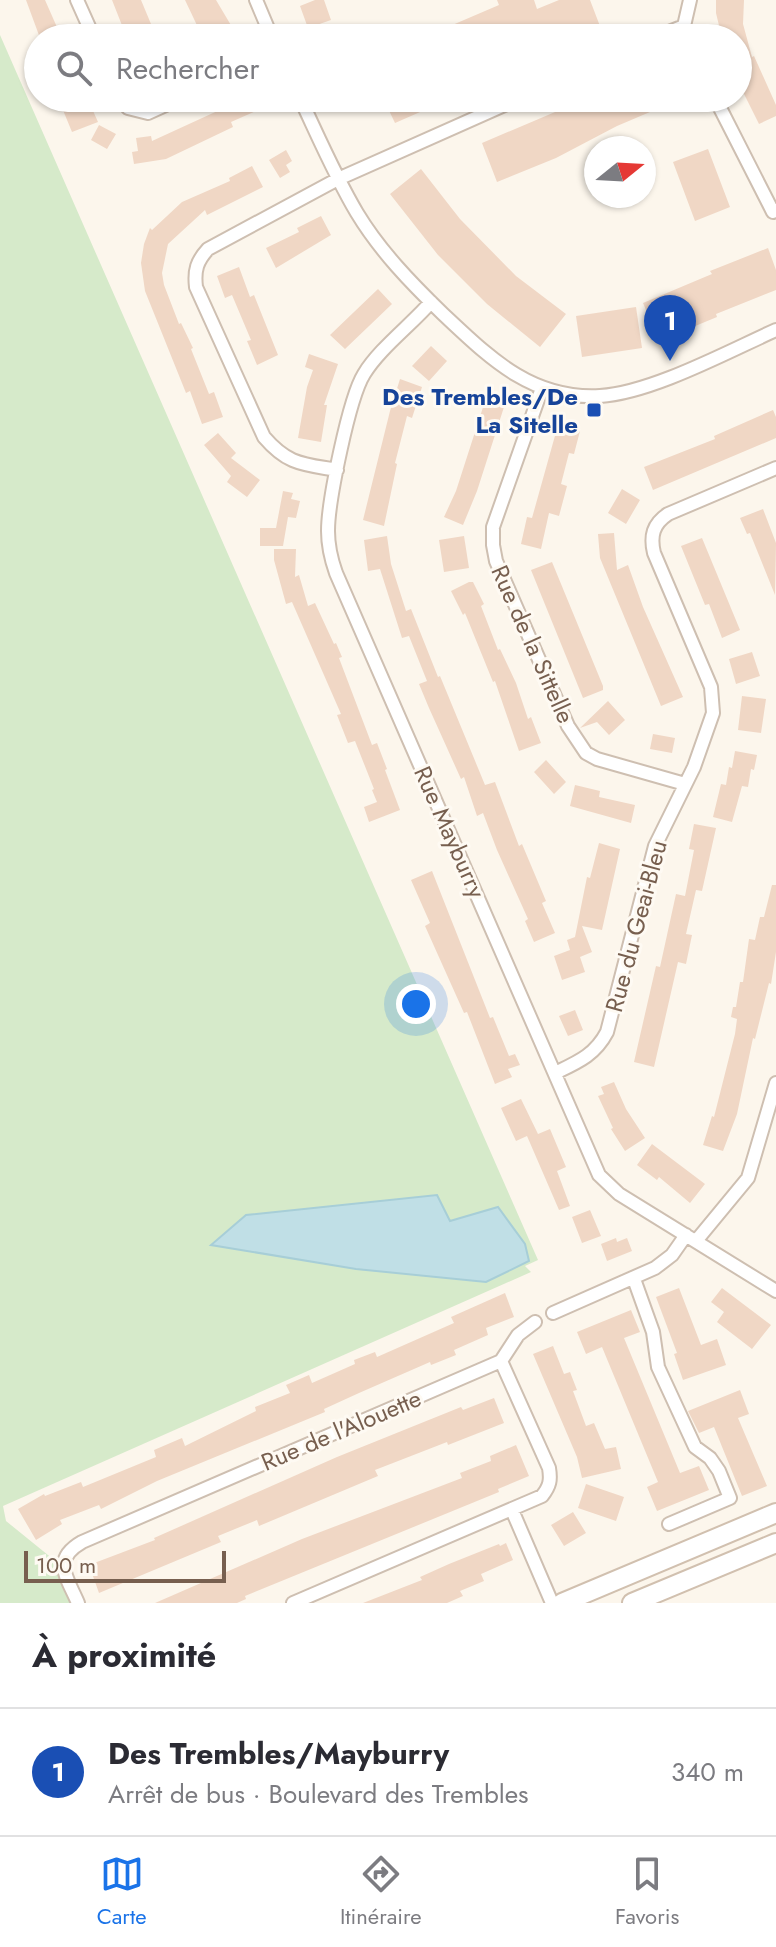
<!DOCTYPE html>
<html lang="fr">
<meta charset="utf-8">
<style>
body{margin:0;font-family:Jost,sans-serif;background:#f7f7f7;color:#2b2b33}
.compass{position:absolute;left:584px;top:136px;width:72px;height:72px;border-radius:50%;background:#fff;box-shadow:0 2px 6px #0004;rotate:72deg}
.scale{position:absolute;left:24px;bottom:20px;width:202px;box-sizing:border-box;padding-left:8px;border:4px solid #775f4f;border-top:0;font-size:22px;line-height:28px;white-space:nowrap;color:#775f4f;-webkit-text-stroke:6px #fefaf3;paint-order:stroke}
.you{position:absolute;left:416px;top:1004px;width:28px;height:28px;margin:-20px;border:6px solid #fff;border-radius:50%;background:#1a73e8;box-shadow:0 0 0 12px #1a73e833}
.badge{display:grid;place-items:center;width:52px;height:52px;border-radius:50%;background:#1a73e8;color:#fff;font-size:26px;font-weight:700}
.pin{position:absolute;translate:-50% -66px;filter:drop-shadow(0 2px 4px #0008)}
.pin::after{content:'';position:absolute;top:42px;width:28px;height:24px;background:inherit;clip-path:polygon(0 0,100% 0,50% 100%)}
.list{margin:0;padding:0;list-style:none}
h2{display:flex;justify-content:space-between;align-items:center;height:104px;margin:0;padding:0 32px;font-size:34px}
h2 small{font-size:26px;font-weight:400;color:#7c7c81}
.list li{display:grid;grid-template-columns:52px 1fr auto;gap:24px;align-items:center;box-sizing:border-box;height:128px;padding:0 32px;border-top:2px solid #e1e1e2}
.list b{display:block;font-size:30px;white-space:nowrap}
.list p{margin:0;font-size:26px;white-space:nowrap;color:#7c7c81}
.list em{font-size:26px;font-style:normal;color:#7c7c81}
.icon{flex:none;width:44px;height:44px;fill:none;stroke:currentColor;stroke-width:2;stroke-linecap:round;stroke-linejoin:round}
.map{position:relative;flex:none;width:776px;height:1603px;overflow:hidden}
.search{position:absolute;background:#fff;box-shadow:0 2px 6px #0004;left:24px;right:24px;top:24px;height:88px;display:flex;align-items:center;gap:20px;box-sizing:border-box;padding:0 28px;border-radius:44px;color:#7c7c81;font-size:30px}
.sheet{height:232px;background:#fff}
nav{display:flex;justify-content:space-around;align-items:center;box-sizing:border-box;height:112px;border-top:2px solid #e1e1e2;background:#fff;font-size:22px;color:#7c7c81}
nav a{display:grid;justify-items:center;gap:4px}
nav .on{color:#1a73e8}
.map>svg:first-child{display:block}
</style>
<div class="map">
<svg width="776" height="1603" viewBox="0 0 776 1603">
<rect width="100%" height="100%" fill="#fcf6ec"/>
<!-- green -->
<path fill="#d6eaca" d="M0,35l538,1225 -13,6 6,6 -528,234 3,15 58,47 14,35h-78z"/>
<!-- water -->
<path fill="#c0dfe6" stroke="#a7ced7" stroke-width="2" d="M437,1195l13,26 48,-14 27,37 4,17 -43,21 -130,-13 -145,-24 35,-30z"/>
<!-- building -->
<path fill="#f0d7c5" d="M26,0h19l15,34 -20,4z
M112,0h29l15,36 -29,2z
M185,0h31l19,32 -11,6h-21z
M315,0h9l7,20 -23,8 -8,-22z
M497,0h37l3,9 22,-9h31l13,34 -10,4h-27l-6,-14 -38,14h-100l77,-33z
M716,0h28l-1,24 9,33 2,-1 22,49v11l-17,8 -21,-42v-44h-16l-6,-25z
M58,98h25l4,8 3,-2 8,18 -26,10z
M235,98h26l4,9 -34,15 2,5 -67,32 -32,5 -2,-12 6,-1 -2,-13 15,-2 1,5 85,-39z
M383,98h39l5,11 -32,14z
M588,98h95l-66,28 -61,32 -59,24 -15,-39z
M99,125l17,9 -9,15 -16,-9z
M708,149l22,58 -35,14 -22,-59z
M286,150l6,11 -6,4 4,7 -10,6 -11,-18z
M252,166l11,21 -56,28 -2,-5 -37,34 -6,29 2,12 15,39 2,-1 12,25 -2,1 18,45 5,-2 9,25 -21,7 -12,-33 -4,2 -41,-102 -4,-28 3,-19 6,-16 2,2 30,-28 48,-21 -1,-3z
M421,169l39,50 56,57 50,38 -26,33 -53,-43 -49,-49 -48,-61z
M321,216l10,19 -55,33 -10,-20 33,-16 -2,-4z
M768,248l8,22v20l-60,24 1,3 -58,24 -16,-38 69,-29 -2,-3z
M239,267l11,30 4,-2 24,60 -21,10 -10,-24 4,-1 -19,-45 -7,3 -8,-22z
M378,289l14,15 -47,45 -15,-14z
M636,307l6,41 -60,9 -6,-41z
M431,346l16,15 -18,20 -17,-15z
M309,354l29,10 -14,41h3l-6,37 -23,-4 9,-51 6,-17 -8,-3z
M400,379l22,8 -10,31 -5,-2 -12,47 2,1 -13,62 -21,-6 27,-109z
M485,401l19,6 -27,84 -14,34 -19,-8 12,-26z
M773,410l3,7v21l-123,52 -9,-23 71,-28 -1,-3z
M558,425l22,6 -6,23 -5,-1 -8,31 6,2 -8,30 -10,-3 -8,36 -20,-5 6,-27 5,1z
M218,433l18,20 -5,5 29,22 -13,17 -20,-15 4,-6 -27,-31z
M622,489l18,11 -14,24 -18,-11z
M283,491l10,2 -2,6 9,2 -4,17 -8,-1 -5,29h-23v-18h16z
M763,509l13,34 -1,52 -25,-62 -3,1 -7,-16z
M614,533l3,37 11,-5 15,42 40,90 -22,9 -61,-148 -2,-24z
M387,536l4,28 15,47 5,-2 27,68 2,-1 45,109 10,-3 24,64 3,-2 24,57 -4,2 13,30 -21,9 -9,-21 3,-2 -31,-69 -14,-37 -6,3 -13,-39 -3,2 -32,-71 -10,-24 8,-3 -18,-45 -7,2 -22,-69 -12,2 -4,-31z
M464,536l5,32 -25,4 -5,-32z
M702,538l38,92 -18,8 -13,-34 -4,1 -24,-59z
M274,549h22l-1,28 4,-2 9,31 7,-3 19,41 2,-1 6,14 -3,1 33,87 5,-2 10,26 -2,1 15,40 -31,12 -5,-15 13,-5 -5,-12 2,-1 -19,-48 -7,2 -11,-28 4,-1 -49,-112 -6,2 -12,-44z
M552,562l51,124v4l-20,8 -52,-128z
M469,582h4l11,22 -3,2 17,44 2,-1 16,34 12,36 3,-2 10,26 -22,8 -24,-70 -2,1 -28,-69 -2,2 -12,-24z
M752,652l8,24 -24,8 -7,-25z
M742,696l24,3 -5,34 -23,-3z
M608,701l17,19 -16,15 -12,-13 -17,6z
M653,734l22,4 -3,15 -22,-4z
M735,751l22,4 -3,15 -3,-1 -3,18 -6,-1 -10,36 -19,-5 8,-33 5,1 3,-18 3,1z
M546,760l20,22 -12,12 -20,-22z
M575,785l25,6 -1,6 36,8 -4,18 -61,-17z
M694,824l22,4 -14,63 -6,-1 -10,44 6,1 -6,29 -8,-2 -24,105 -20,-5 22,-96 4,1 16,-73 9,2 9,-46 -5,-1z
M599,843l21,6 -18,81 -20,-4 10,26 -12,5 5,15 -23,8 -8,-24 16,-6 -3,-10 8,-3 12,-60 3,1z
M432,871l58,147 3,-1 16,39 6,-2 5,11 -12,4 4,8 -17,7 -28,-72 -3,1 -39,-87 5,-3 -19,-43z
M772,885h4v67l-5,32 -2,-1 -14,56 -2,-1 -16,76 -14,37 -20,-6 9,-29 2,1 21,-83 2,-15 -6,-2 2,-10h3l4,-25h3l6,-43 6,1 5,-23h4z
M575,1010l8,20 -15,6 -9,-20z
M614,1082l12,27 19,29 -20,13 -14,-22 2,-1 -15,-32 6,-2 -3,-7z
M521,1099l17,35 12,-5 16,38 -9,4 13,35 -11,4 -32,-74 -11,5 -15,-33z
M652,1144l53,40 -15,19 -31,-26 -2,3 -20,-15z
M590,1210l11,26 -19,7 -10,-26z
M616,1238l1,4 10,-4 5,13 -25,10 -6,-17z
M679,1288l22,57 16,-6 9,26 -43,15 -9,-26 3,-1 -21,-56z
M722,1288l49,37 -19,24 -35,-27 7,-10 -13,-10z
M505,1293l9,24 -28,11 2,7 -34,15 2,5 -25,10 -1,-3 -71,31 -35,16 1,3 -168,69 -56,28 -2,-4 -39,15 2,4 -26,16 -18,-31 26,-15 1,2 36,-14 2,5 73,-30 -2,-7 28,-12 3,8 71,-35 -1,-4 35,-14 -4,-8 23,-10 3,8 43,-19 -1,-4 21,-8 2,5 77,-34 -3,-6z
M631,1310l9,22 -16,6 56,135 19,-7 10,24 -52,21 -10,-24 11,-5 -56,-135 -16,7 -9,-22z
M553,1346l11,28 6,-2 7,18 -4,1 13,35 8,-3 11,26 11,-2 5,22 -39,9 -5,-21 -44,-103z
M740,1390l9,24 -11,4 29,68 -25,10 -28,-69 -15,6 -11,-22z
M494,1398l10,25 -56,22 -1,-3 -72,28 3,6 -119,50 -2,-6 -39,16 3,6 -122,51 -10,-28 66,-25 -1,-2 183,-81 124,-50 2,3z
M516,1445l13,31 -31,13 1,3 -254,104 1,3 -9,4h-82l147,-64 160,-61 -2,-5 31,-12 -1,-5z
M586,1484l38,13 -8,24 -38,-13z
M573,1512l13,21 -22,13 -13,-21z
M506,1543l7,17 -32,14 3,7 -24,10 3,5 -16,7h-84l59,-23 -2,-3 29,-13 50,-20 1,2z"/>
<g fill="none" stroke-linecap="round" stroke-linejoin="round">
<defs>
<path id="street" d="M77,0l17,38
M256,0l16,38
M654,38l30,-12
M689,38l-5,-12 6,-26
M120,98l8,10 20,5 33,-15
M300,98c18,38 35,78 57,115 23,38 54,70 86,101 46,43 88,86 157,82 51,-3 127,-44 176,-66
M715,98l58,114 3,-2
M431,302c-20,23 -52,47 -67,72 -15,24 -36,128 -36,157 0,14 3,28 8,42l263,602 20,19 157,97
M542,388l-49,139v18l3,16 72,165 18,27 11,6 88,25
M337,470c-34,-6 -49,-5 -73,-33l-68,-150c-2,-17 1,-26 12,-38l130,-70 182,-81
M555,1073c23,-11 40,-18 52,-41l48,-186 39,-79 19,-54 -2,-26 -57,-134c-4,-17 -1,-29 14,-39l108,-46
M696,1241l52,-63 28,-95
M634,1279l19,53 5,35 37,80 15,11 9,13 11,27 -61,26
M553,1313l102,-45 17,-13 14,-20
M501,1361l17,-26 17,-13
M512,1510l40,93
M78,1603c-11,-26 -27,-43 4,-61l419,-181 48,107c2,12 1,18 -7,28l-249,107"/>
<path id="secondary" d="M562,1603l214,-90
M632,1603l144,-60"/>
</defs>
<!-- street casing -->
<use href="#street" stroke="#cebfb1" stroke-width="16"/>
<!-- secondary casing -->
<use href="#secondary" stroke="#d1c0af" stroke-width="22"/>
<!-- street -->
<use href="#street" stroke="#fff" stroke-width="12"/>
<!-- secondary -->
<use href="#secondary" stroke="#fff" stroke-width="18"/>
</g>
<!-- markers -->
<rect fill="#1a4fb4" stroke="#fefaf3" stroke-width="3" x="586" y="402" width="16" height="16" rx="4"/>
<g text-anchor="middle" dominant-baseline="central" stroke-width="6" stroke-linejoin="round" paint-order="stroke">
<!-- transit labels -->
<g font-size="24" font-weight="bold" fill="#164399" stroke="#fefaf3" text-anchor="end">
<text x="578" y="396">Des Trembles/De<tspan x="578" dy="28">La Sitelle</tspan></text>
</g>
<!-- street labels -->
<g font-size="24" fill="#775f4f" stroke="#fefaf3">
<text transform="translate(533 644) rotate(66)">Rue de la Sittelle</text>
<text transform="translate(450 832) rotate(66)">Rue Mayburry</text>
<text transform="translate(636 926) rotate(-75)">Rue du Geai-Bleu</text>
<text transform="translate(341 1430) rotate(-23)">Rue de l'Alouette</text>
</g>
</g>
</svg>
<svg class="compass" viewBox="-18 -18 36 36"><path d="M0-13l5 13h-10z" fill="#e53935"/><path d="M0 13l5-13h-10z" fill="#7c7c81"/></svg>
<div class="scale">100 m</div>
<div class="you"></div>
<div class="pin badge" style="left:670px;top:361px;background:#1a4fb4">1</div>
<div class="search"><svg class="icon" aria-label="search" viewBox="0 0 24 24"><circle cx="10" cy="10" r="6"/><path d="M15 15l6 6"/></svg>Rechercher</div>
</div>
<section class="sheet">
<h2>À proximité<small></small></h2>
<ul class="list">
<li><span class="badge" style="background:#1a4fb4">1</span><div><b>Des Trembles/Mayburry</b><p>Arrêt de bus · Boulevard des Trembles</p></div><em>340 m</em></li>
</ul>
</section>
<nav>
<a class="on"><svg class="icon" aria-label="map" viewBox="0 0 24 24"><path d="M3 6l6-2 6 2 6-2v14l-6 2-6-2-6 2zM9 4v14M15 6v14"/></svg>Carte</a>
<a><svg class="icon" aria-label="directions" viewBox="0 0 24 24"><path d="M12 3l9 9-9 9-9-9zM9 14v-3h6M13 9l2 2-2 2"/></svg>Itinéraire</a>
<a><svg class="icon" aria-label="saved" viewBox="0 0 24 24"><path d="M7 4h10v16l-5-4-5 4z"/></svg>Favoris</a>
</nav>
